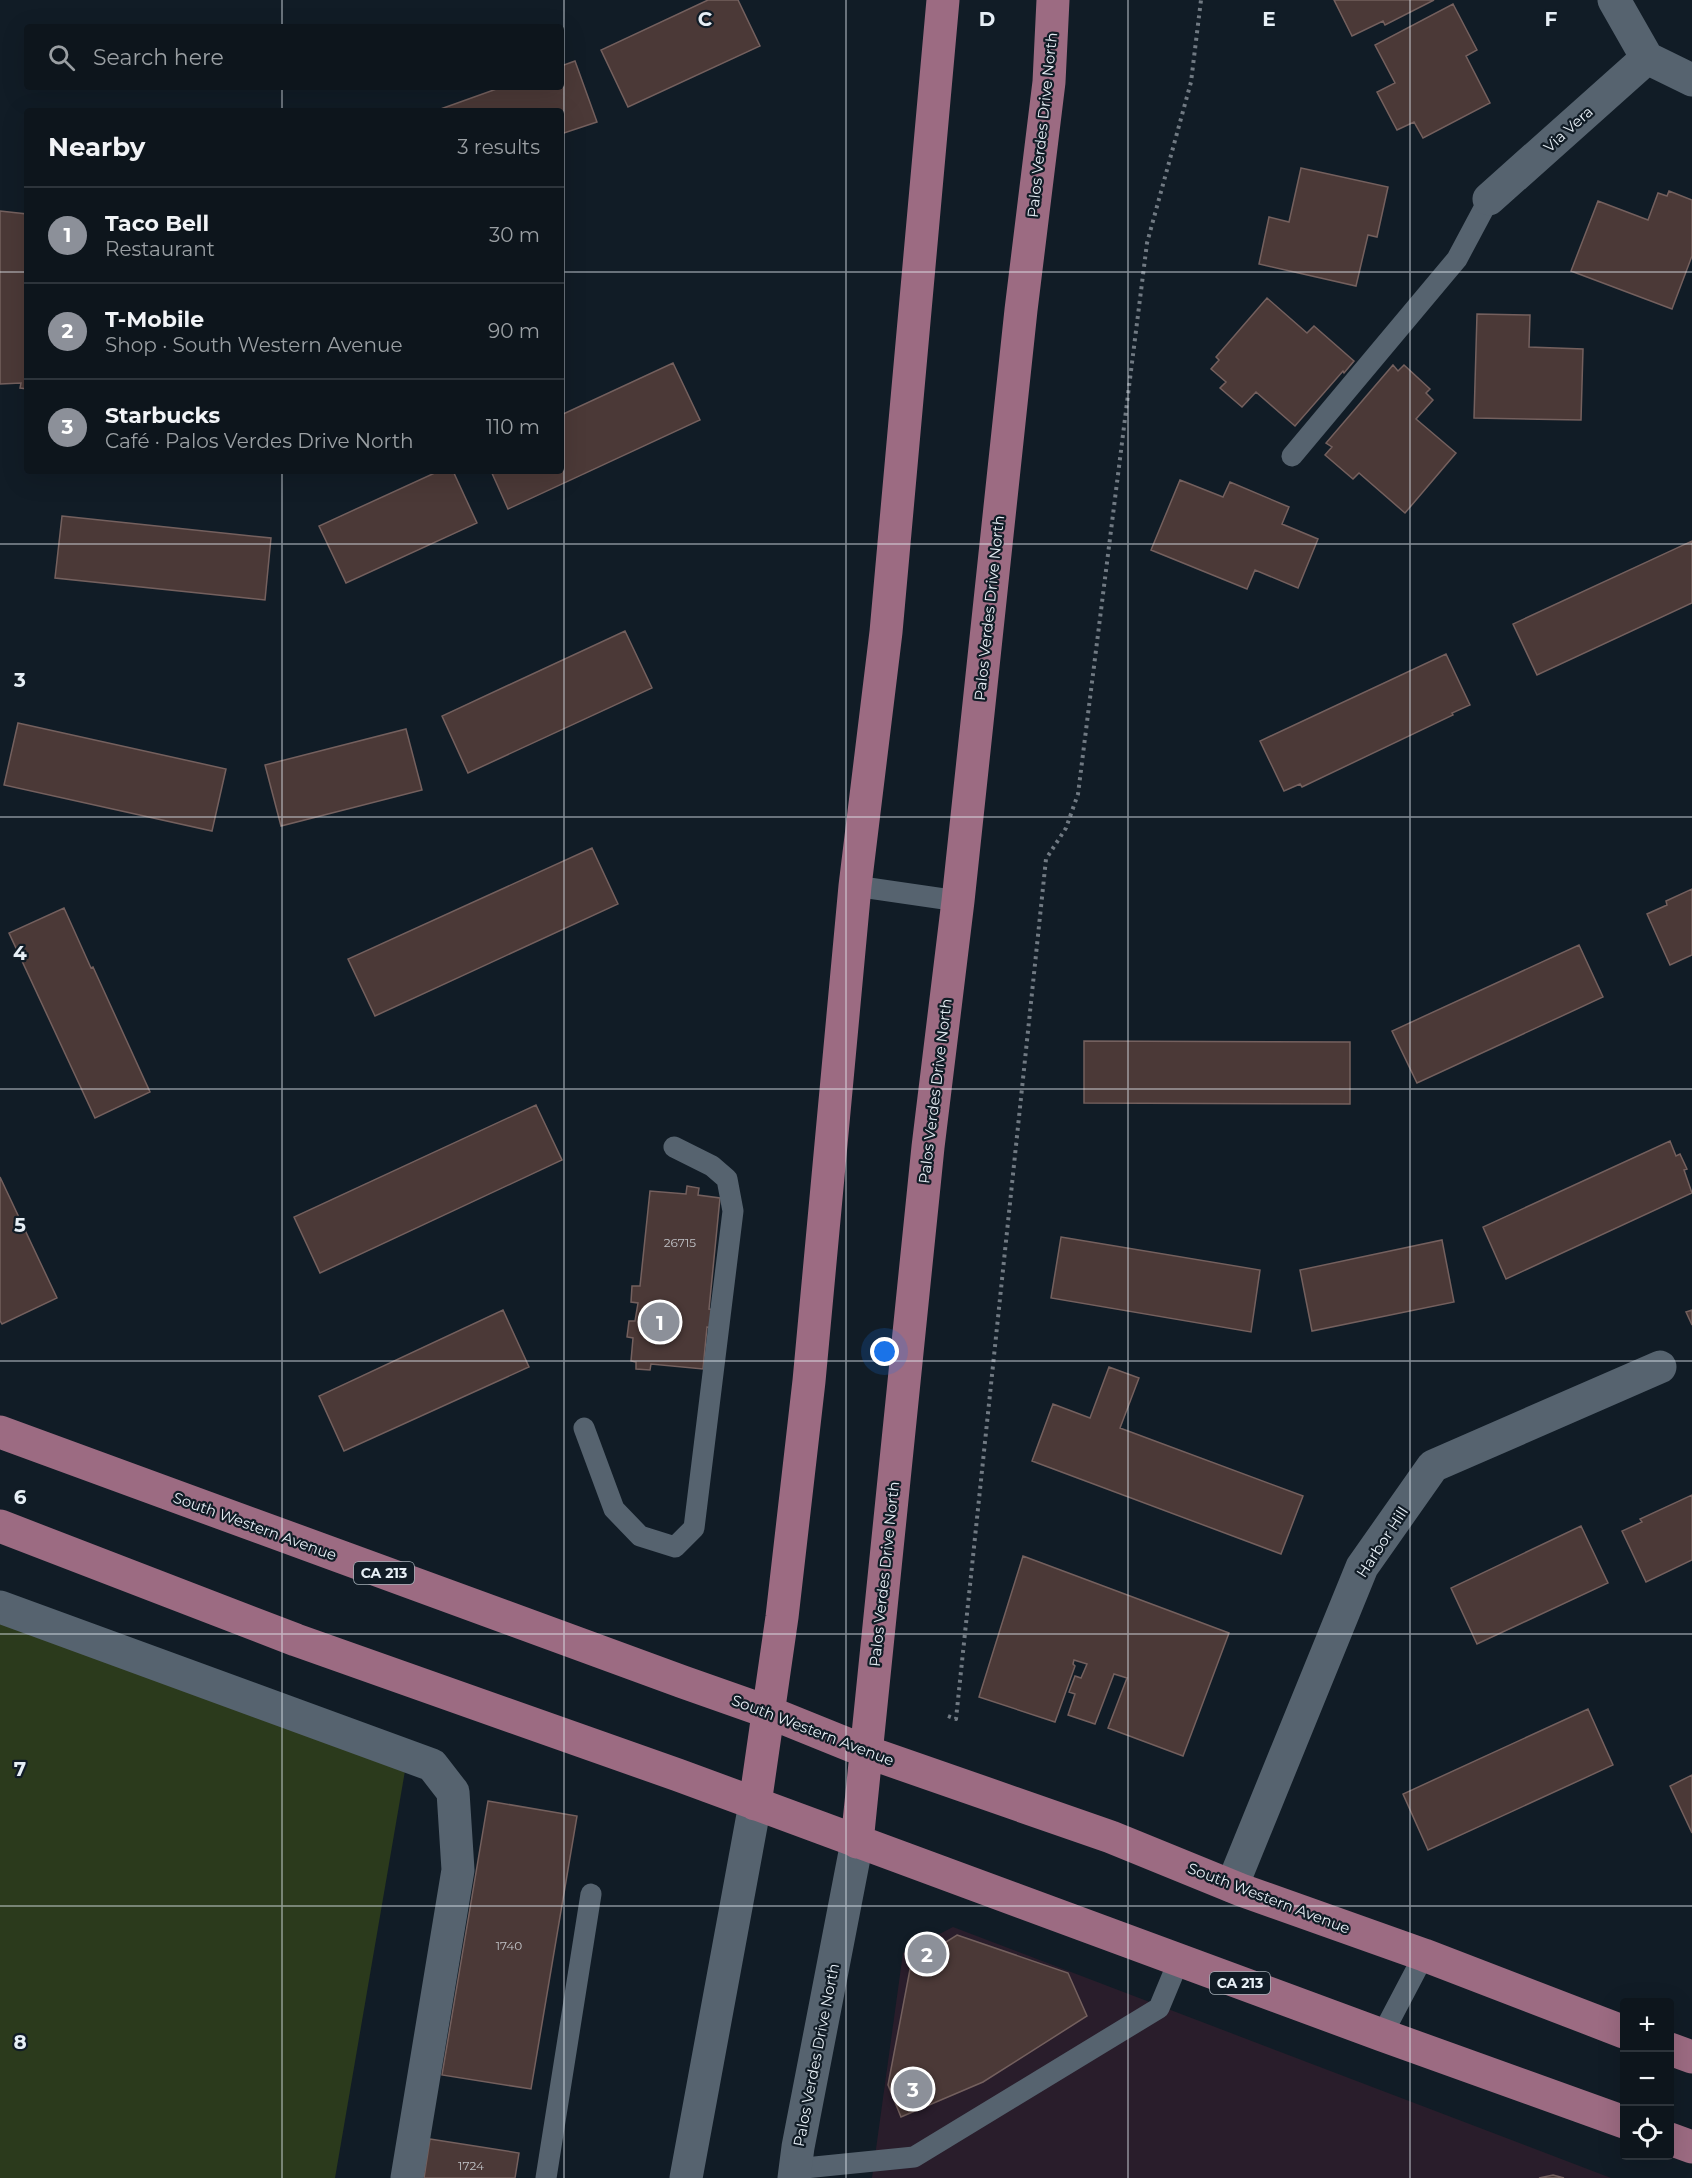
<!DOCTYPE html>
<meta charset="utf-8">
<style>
body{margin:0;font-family:Montserrat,sans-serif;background:#1b2229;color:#f1f3f6}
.controls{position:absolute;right:18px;bottom:18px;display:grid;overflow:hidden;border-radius:6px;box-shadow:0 6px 24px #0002}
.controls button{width:54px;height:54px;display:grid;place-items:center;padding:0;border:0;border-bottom:2px solid #2d343b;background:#0d151c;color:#f1f3f6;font:30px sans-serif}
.you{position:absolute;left:885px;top:1352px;width:21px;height:21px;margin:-15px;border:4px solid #fff;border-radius:50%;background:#1a73e8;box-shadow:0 0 0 9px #1a73e833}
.badge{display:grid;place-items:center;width:39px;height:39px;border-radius:50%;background:#8c9099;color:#fff;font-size:20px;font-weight:700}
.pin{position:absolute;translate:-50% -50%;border:3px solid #fff;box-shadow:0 2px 6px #0006}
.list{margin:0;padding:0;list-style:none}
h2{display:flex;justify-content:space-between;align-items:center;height:78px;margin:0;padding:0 24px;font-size:26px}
h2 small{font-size:20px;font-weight:400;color:#9a9fa3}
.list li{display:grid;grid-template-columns:39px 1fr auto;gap:18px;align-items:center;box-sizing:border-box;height:96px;padding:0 24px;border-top:2px solid #2d343b}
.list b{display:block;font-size:22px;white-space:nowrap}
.list p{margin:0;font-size:20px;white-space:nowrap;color:#9a9fa3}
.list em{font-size:20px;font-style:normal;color:#9a9fa3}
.icon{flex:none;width:33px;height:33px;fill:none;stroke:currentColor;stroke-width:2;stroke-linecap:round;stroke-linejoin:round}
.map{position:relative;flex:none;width:1692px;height:2178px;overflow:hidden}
.search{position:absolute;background:#0d151c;box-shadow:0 6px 24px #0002;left:24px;top:24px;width:540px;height:66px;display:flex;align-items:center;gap:15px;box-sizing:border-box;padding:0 21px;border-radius:6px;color:#9a9fa3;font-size:22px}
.panel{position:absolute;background:#0d151c;box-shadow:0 6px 24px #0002;left:24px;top:108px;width:540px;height:366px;border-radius:6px}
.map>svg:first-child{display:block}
</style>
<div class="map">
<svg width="1692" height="2178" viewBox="0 0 1692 2178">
<rect width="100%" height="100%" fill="#111c26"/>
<!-- commercial -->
<path fill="#291d2b" d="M953,1927l658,251h-739l31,-225z"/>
<!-- green -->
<path fill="#2b3a1c" d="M0,1616l407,143 -72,419h-335z"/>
<!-- building -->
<path fill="#4b3937" stroke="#74605e" stroke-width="1.5" d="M708,0h30l22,46 -132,61 -27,-57z
M1334,0h100l-49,25 -2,-4 -31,15z
M1453,4l24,46 -11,6 24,47 -67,35 -9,-16 -17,8 -20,-38 18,-9 -20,-38z
M575,61l22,61 -36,12v-23h-126l67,-24h59v-21z
M1301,168l87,19 -11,50 -9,-2 -12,51 -97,-22 10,-47 20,5z
M1669,191l23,9v56l-20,53 -101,-38 27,-70 50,19 10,-27 9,3z
M0,211l27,3v175l-7,-1 1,-5 -21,1z
M1267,298l40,35 7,-7 40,35 -10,12 -1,-2 -48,55 -39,-34 -14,15 -22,-19 6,-6 -15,-13 8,-9 -3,-3z
M1477,314l53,1 -1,32 54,2 -2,71 -107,-2z
M673,363l27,57 -192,89 -17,-38h70v-56z
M1393,365l5,6 6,-6 26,24 -4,4 7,7 -17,19 40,34 -51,60 -46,-40 -6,6 -28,-24 7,-8 -6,-4z
M439,471h14l24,52 -131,60 -27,-57z
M1180,480l43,17 7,-15 59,25 -7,17 36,15 -20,49 -43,-18 -8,19 -96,-39z
M62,516l209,22 -6,62 -210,-22z
M1692,541v62l-155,72 -24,-51z
M625,631l27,57 -184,85 -26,-57z
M1446,654l24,51 -18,8 1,2 -151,72 -2,-3 -16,7 -24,-50z
M18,723l208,46 -14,62 -208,-46z
M406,729l16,61 -141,36 -16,-61z
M592,848l26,56 -243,112 -27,-57z
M1692,889v66l-22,10 -23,-51 20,-9 -1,-4z
M64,908l27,60 2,-1 57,125 -55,26 -86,-185z
M1579,945l24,52 -186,86 -25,-52z
M1084,1041l266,1v62l-266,-1z
M536,1105l26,55 -242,113 -26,-56z
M1670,1141l6,15 4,-2 7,15 -3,1 8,23 -186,86 -23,-52z
M0,1177l57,121 -55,26 -2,-3z
M687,1186l12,2 -1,7 22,3 -11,111 7,1 -1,18 -8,-1 -4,42 -52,-5 -1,6 -14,-1v-7l-5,-1 2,-23 -6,-1 2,-16h6l3,-18 -7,-1 1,-16h8l10,-95 36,3z
M1061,1237l199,33 -9,62 -200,-34z
M1442,1240l12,62 -142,29 -12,-61z
M503,1310l26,57 -185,84 -25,-55z
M1692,1310v15l-6,-13z
M1109,1367l30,11 -19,50 183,68 -22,58 -249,-93 21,-57 37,14z
M1692,1495v65l-46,22 -24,-51 20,-9 -2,-3z
M1581,1526l27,57 -131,61 -26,-56z
M1023,1556l206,77 -46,123 -75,-28 19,-50 -13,-4 -19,50 -27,-9 7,-21 -6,-2 6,-16 6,2 6,-14 -13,-4 -1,4 2,2 -20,56 -76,-25z
M1588,1709l25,56 -185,85 -25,-56z
M1692,1775v58l-22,-47z
M488,1801l89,15 -46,273 -89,-14z
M957,1935l111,38 19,43 -104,66 -82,35 -13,-32 23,-121z
M430,2139l89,14 -4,25h-91z
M1553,2175l11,3h-25z"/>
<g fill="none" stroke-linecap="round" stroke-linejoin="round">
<!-- path -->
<path stroke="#717a83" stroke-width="4" stroke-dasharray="3 4.5" stroke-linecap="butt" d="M948,1716l8,3 90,-860 20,-31 12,-34 69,-551 44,-161 10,-82"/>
<!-- service -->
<path stroke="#56636f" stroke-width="21" d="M1292,456l165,-197 32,-60
M855,886l103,15
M584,1428l30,81 26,27 35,11 19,-19 39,-317 -6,-32 -15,-13 -38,-19
M1382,2035l42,-80
M795,2169l119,-12 245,-149 20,-48
M546,2178l45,-284"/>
<!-- minor -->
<path stroke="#56636f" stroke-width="33" d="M1614,0l33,58 45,22
M1489,199l158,-141
M0,1607l432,158 21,27 5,78 -51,308
M1232,1886l130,-319 71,-101 227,-99"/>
<!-- secondary -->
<path stroke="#56636f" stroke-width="33" d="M686,2178l69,-374
M794,2178l4,-31 59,-305"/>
<!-- primary -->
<path stroke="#9c6b82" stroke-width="33" d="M0,1432l683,250 85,30 99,40 244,85 130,53 183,65 200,77
M0,1526l296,114 382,135 704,260 242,87
M755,1804l27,-187 27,-236 46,-495 31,-254 57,-632
M857,1842l71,-695 30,-246 63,-591 28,-228 4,-82
M1670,2049l22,8
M1670,2139l22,8"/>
</g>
<!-- grid -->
<path fill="none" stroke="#e7eff6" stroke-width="1.5" stroke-opacity="0.55" d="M282,0v27M564,0v2178M846,0v2178M1128,0v2178M1410,0v2178M282,87v24M0,272h27M561,272h1131M282,471v1707M0,544h1692M0,817h1692M0,1089h1692M0,1361h1692M0,1634h1692M0,1906h1692"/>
<g text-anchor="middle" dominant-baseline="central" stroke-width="4.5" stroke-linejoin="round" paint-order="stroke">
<!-- number labels -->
<g font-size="12" fill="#c0c2c6">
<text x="680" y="1242">26715</text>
<text x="509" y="1945">1740</text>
<text x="471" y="2165">1724</text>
</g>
<!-- shield labels -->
<g fill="#111c26" stroke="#a7b0b8" stroke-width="1.5">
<rect x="354" y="1562" width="60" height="22" rx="4.5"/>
<rect x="1210" y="1972" width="60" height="22" rx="4.5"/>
</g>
<g font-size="14" font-weight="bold" fill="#e7eff6">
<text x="384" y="1573">CA 213</text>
<text x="1240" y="1983">CA 213</text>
</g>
<!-- street labels -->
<g font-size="15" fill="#e7eff6" stroke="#111c26">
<text transform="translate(1042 125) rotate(-84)">Palos Verdes Drive North</text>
<text transform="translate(1568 129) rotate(-42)">Via Vera</text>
<text transform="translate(989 608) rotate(-84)">Palos Verdes Drive North</text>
<text transform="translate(935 1091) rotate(-83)">Palos Verdes Drive North</text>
<text transform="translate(255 1526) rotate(20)">South Western Avenue</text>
<text transform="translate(1382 1542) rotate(-57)">Harbor Hill</text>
<text transform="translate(884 1574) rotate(-84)">Palos Verdes Drive North</text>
<text transform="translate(813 1730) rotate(21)">South Western Avenue</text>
<text transform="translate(1269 1898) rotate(21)">South Western Avenue</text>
<text transform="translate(816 2055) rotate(-79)">Palos Verdes Drive North</text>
</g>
</g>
<g font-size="20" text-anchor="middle" font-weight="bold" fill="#e7eff6" stroke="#111c26" stroke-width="4.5" stroke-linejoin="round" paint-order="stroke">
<text x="705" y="26">C</text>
<text x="987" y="26">D</text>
<text x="1269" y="26">E</text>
<text x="1551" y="26">F</text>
<text x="20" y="687">3</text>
<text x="20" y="960">4</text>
<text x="20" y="1232">5</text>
<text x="20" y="1504">6</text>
<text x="20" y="1776">7</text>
<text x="20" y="2049">8</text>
</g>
</svg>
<div class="controls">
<button>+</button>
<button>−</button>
<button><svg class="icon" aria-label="locate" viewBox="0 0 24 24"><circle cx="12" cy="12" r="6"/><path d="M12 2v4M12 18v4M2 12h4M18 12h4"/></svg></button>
</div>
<div class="you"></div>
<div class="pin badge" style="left:660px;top:1322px">1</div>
<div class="pin badge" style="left:927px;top:1954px">2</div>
<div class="pin badge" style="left:913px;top:2089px">3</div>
<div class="search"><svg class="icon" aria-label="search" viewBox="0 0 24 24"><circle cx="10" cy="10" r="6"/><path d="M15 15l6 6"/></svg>Search here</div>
<section class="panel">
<h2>Nearby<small>3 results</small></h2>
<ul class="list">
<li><span class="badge">1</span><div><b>Taco Bell</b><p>Restaurant</p></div><em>30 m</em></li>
<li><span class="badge">2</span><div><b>T-Mobile</b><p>Shop · South Western Avenue</p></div><em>90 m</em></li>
<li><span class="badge">3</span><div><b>Starbucks</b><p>Café · Palos Verdes Drive North</p></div><em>110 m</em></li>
</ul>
</section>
</div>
